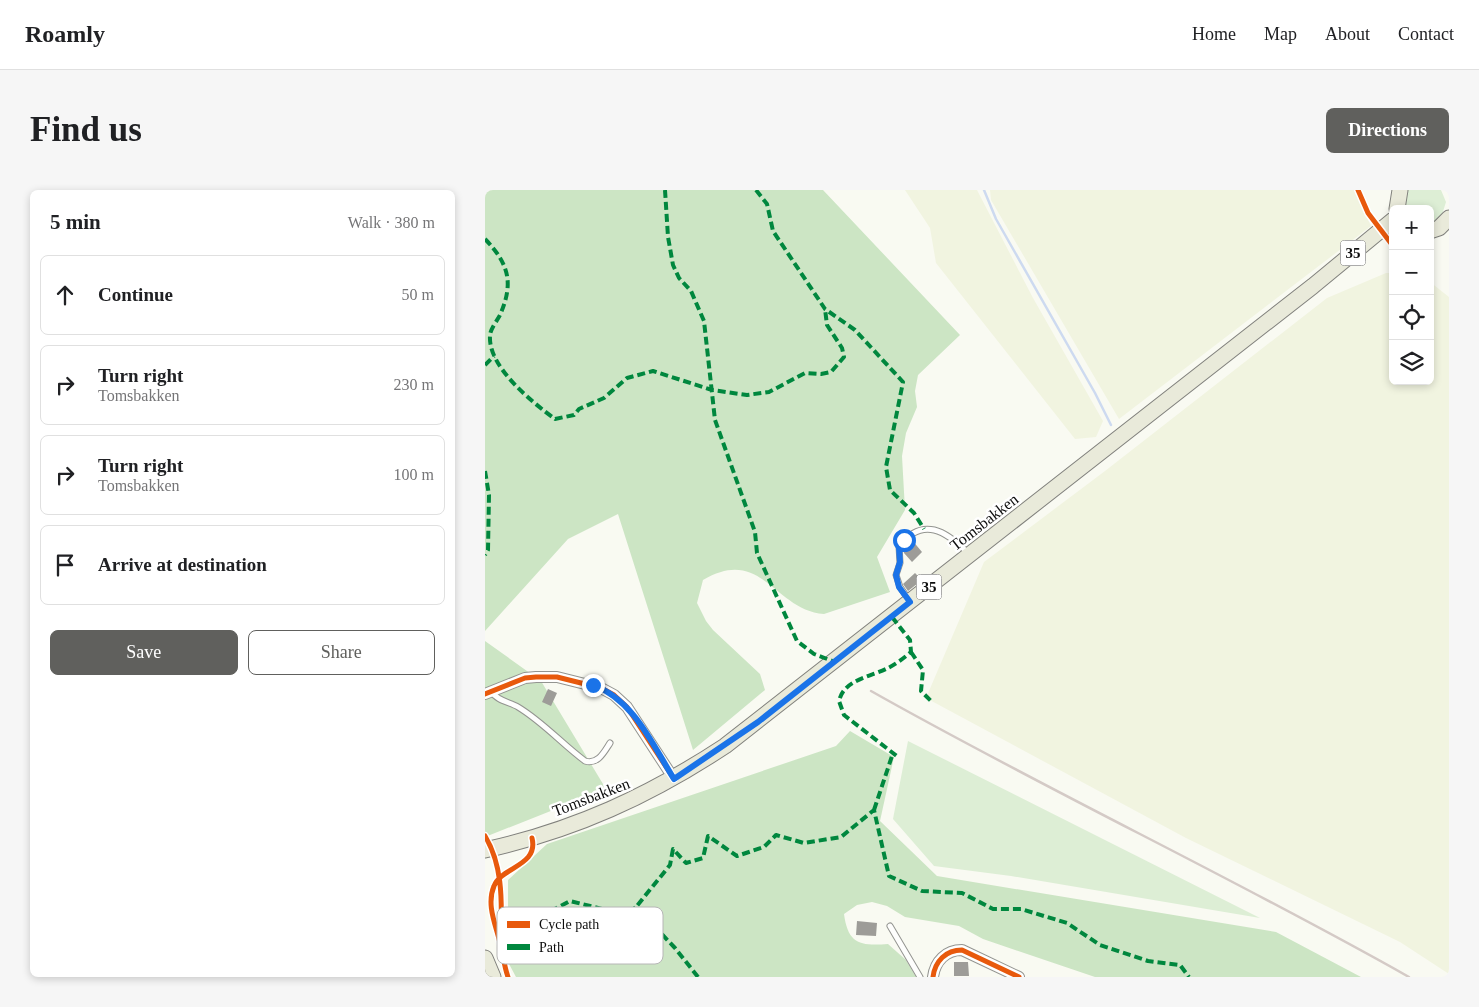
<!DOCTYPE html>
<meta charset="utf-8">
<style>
body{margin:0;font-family:Georgia,serif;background:#f6f6f6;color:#202124}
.controls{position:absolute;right:15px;top:15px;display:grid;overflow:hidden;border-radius:8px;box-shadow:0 2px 8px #0003}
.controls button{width:45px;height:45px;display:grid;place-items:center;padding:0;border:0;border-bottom:1px solid #e0e0e0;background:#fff;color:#202124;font:25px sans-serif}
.stop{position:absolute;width:15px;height:15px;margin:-11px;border:4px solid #1a73e8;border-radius:50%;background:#fff}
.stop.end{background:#1a73e8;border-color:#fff;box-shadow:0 1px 5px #0008}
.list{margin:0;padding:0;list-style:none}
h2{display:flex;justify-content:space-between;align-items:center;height:65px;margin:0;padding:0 20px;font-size:21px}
h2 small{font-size:16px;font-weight:400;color:#757577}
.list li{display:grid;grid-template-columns:32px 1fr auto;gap:15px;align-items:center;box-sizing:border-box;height:80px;margin:0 10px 10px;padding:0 10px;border:1px solid #e0e0e0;border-radius:8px}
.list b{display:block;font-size:19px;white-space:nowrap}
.list p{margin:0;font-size:16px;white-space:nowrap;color:#757577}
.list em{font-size:16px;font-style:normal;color:#757577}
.actions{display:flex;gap:10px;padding:15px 20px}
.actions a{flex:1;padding:11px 0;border:1px solid #60605d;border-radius:8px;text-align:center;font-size:18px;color:#60605d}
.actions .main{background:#60605d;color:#fff}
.icon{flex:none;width:28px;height:28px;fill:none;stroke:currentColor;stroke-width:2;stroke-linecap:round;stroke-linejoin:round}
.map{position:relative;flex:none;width:964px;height:787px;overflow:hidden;border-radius:8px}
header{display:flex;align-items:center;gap:30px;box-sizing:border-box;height:70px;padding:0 25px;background:#fff;border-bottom:1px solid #e0e0e0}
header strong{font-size:24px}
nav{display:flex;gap:28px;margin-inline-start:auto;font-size:18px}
.intro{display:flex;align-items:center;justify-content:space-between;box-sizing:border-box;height:120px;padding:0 30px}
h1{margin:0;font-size:35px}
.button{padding:12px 22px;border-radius:8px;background:#60605d;color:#fff;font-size:18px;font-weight:700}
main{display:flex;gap:30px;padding:0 30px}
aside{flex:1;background:#fff;border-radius:8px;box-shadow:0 2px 8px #0003}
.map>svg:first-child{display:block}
</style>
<header>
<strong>Roamly</strong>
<nav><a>Home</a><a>Map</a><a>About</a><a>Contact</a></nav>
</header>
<div class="intro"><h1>Find us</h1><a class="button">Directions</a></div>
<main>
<aside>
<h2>5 min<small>Walk · 380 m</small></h2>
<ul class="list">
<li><svg class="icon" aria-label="ahead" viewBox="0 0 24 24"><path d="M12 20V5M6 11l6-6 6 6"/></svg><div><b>Continue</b></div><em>50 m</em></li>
<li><svg class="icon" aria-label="right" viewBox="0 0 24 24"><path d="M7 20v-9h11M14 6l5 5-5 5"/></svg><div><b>Turn right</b><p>Tomsbakken</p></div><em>230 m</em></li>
<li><svg class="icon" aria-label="right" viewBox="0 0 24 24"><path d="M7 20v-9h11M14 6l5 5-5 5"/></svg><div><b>Turn right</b><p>Tomsbakken</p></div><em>100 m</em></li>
<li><svg class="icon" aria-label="arrive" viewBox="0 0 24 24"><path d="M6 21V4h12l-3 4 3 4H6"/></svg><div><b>Arrive at destination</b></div></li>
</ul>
<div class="actions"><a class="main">Save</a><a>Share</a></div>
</aside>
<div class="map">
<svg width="964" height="787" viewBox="0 0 964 787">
<rect width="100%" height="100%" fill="#f9faf2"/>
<!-- farmland -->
<path fill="#f1f4e0" d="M420,0h72l56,108 70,123 -7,16 -21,2 -139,-176 -6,-35z
M505,0h364l17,36 -252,193 -128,-219z
M901,83h7v108h37v-99l19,15v677l-49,-32 -214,-104 -260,-140 58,-136 121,-91 222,-173z"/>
<!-- green -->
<path fill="#ddeed5" d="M923,0h33l5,12 -5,16 -11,7v-16h-27z
M423,551l352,177 -249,-42 -77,-10 -41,-47z"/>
<!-- forest -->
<path fill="#cce5c4" d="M0,0h338l137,145 -42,40 -3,16 2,16 -11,26 -4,23 3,54 -28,47 13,35 -66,22c-50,-4 -62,-69 -121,-34l-6,23 9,18 7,9 47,44 5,16 -72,60 -75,-236 -50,25 -83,92z
M0,451l56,40 65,108 -121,48z
M365,541l44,26 -14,64 57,55 339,56 85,45h-266l-112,-38 -24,-13 -54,-9 -18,-11 -15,-4 -15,3 -13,9c4,30 16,32 44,30l18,16 10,17h-400l-8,-15v-82l39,-36 289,-98z"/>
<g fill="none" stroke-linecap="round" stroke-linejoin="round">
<!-- stream -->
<path stroke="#cddaf0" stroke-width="2.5" d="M499,0l12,29 99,174 16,32"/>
</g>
<!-- building -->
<path fill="#9d9c98" d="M427,350l10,12 -10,10 -8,-9 -1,-5z
M430,383l7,7 -14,11 -5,-7z
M63,499l9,4 -6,13 -9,-4z
M372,731l20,2 -1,13 -20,-1z
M469,772h14l1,14h-15z"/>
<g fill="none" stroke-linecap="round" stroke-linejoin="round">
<defs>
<path id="service" d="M424,410l-9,-13 -4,-12 4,-12 -1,-17c24,-30 47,-15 69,7
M7,502c5,9 18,10 26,15 25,15 44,37 67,54 13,4 19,-9 25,-18
M405,736l30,51"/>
<path id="minor" d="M0,504l40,-16 11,-1h21l44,11 13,7 13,12 47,72
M448,787c2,-16 13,-27 29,-27l57,27"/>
<path id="primary" d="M912,19l3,-19
M945,41l9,-3 10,-10
M0,660c90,-20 164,-54 240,-104l588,-460 80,-66
M0,768l8,19"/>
</defs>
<!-- service casing -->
<use href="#service" stroke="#939490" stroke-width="7"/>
<!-- minor casing -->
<use href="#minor" stroke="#939490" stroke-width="12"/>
<!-- primary casing -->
<use href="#primary" stroke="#81817d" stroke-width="17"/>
<!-- service -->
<use href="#service" stroke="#fefefd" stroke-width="5"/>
<!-- minor -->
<use href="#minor" stroke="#fefefd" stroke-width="10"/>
<!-- primary -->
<use href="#primary" stroke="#e9eada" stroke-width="15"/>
<!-- rail -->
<path stroke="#d4cac6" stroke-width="2.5" d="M386,501c177,100 361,186 538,286"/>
<!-- quiet -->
<path stroke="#00873e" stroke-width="4" stroke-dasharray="8 4" stroke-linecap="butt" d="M180,0l3,47 5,28 6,13 12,13 13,30 11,99 40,112 2,21 40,88 17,13 21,8
M271,0l11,14 6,27 52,78 30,21 48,52 -17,85 4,23 24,23 10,16
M0,49c24,25 29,44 15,76 -3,6 -10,14 -10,21 -2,31 42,66 65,83l19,-4 5,-6 25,-11 23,-20 26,-7 59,19 35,5 22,-3 36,-19 16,1 10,-2 13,-15 -2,-9 -15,-23 -2,-16
M0,175l9,-9
M0,281l4,24 -1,55 -3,5
M407,427l18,23 1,12c-7,6 -15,12 -23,16 -17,9 -44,11 -49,33l5,14 54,42
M426,462l12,18 -2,21 10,10
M389,620l19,-57
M17,768l37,-19 10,-27 21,-11 56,14 10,-8
M213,787l-23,-29 -39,-41 34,-42 3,-16 13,14 17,-5 5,-22 29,20 27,-9 12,-12 28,8 37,-6 33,-27 15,66 33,15 40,2 31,16h28l46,14 33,22 48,16 32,4 9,12"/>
<defs>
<path id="cycleway" d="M873,0l10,23 25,33
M0,504l40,-16 11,-1h21l44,11 13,7 13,12 47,72
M0,646c17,28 17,62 16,94
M23,787c-4,-11 -5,-23 -8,-34 -4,-18 -14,-38 -6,-57 7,-19 45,-20 38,-48
M448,787c2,-16 13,-27 29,-27l57,27"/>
</defs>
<!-- cycleway casing -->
<use href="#cycleway" stroke="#fff" stroke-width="8"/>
<!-- cycleway -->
<use href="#cycleway" stroke="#e8590c" stroke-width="5"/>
</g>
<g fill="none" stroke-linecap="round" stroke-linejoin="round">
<!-- route -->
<path stroke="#1a73e8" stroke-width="6" d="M108,495c41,15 59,59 81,94l84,-57 152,-120 -11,-15 -3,-12 4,-13 -1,-14 5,-8"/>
</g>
<g text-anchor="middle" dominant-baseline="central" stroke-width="5" stroke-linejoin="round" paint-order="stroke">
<!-- shield labels -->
<g fill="#fff" stroke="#565656" stroke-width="1">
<rect x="855.5" y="50.5" width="25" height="25" rx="4"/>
<rect x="431.5" y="384.5" width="25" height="25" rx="4"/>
</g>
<g font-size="15" font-weight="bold" fill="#0d0d0d">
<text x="868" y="63">35</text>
<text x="444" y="397">35</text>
</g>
<!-- street labels -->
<g font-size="16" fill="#0d0d0d" stroke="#fff">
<text transform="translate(499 332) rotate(-38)">Tomsbakken</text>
<text transform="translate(106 607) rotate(-21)">Tomsbakken</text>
</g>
</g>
<!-- legend -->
<rect x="12" y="717" width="166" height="57" rx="8" fill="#fff" stroke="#b6b6b6" stroke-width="1"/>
<rect x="22" y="731" width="23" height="7" fill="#e8590c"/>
<rect x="22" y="754" width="23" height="6" fill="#00873e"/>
<g font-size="14" fill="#0d0d0d">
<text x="54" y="739">Cycle path</text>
<text x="54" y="762">Path</text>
</g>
</svg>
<div class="controls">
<button>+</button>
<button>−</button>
<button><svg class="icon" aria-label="locate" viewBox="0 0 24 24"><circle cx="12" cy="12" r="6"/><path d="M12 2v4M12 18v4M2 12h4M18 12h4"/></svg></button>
<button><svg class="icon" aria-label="layers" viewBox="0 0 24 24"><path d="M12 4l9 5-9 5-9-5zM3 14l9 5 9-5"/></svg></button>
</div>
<div class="stop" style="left:419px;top:350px"></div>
<div class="stop end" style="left:108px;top:495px"></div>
</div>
</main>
